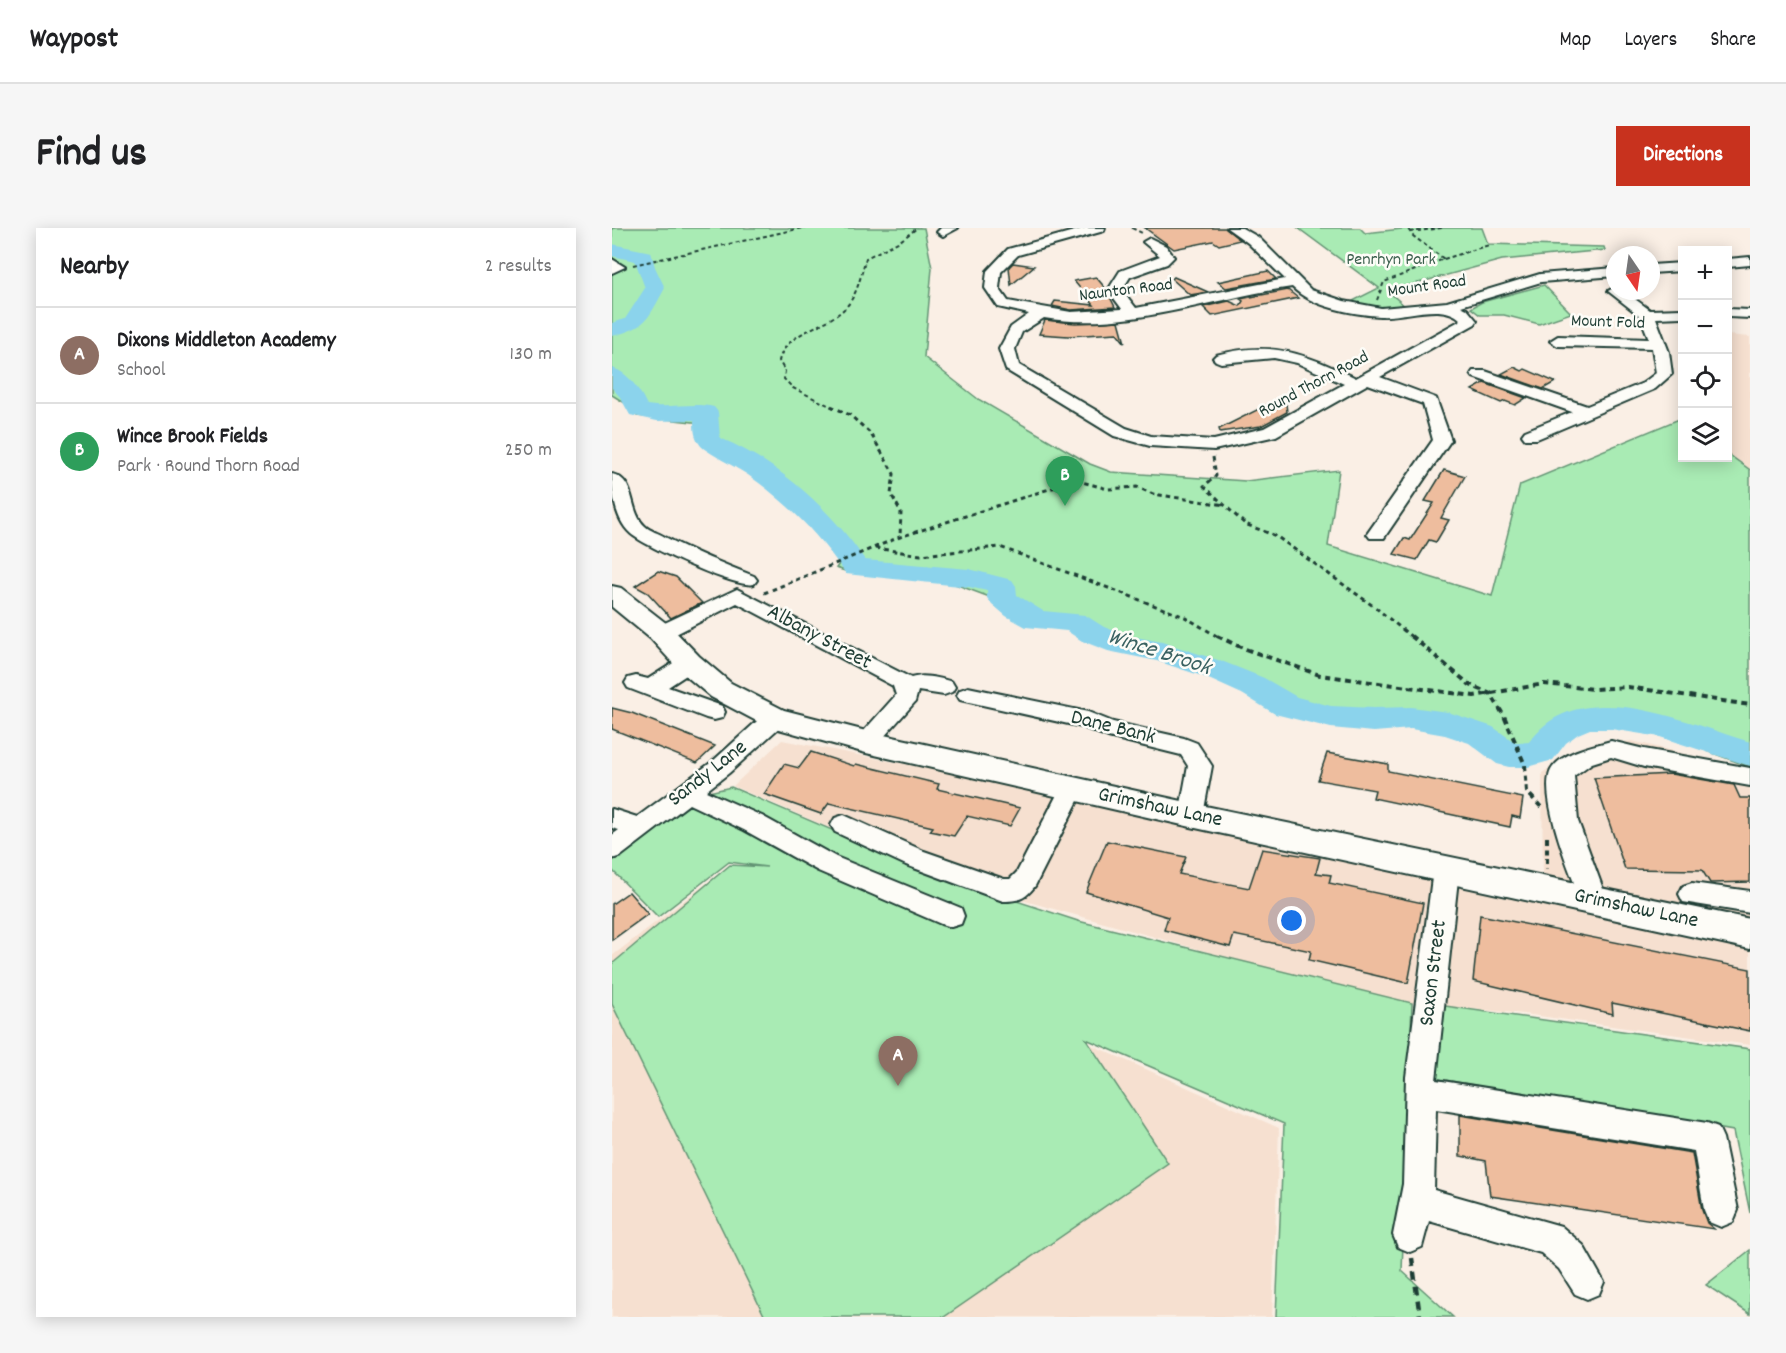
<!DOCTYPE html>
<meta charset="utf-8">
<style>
body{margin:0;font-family:Dekko,sans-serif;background:#f6f6f6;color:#202124}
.controls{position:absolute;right:18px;top:18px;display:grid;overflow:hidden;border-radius:0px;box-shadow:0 3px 15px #0003}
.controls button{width:54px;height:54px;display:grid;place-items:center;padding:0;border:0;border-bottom:2px solid #e0e0e0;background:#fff;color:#202124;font:30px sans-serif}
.compass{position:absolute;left:994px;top:18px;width:54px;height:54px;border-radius:50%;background:#fff;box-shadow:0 3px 15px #0003;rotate:167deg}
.you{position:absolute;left:680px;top:693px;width:21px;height:21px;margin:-15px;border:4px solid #fff;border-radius:50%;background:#1a73e8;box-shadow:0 0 0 9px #1a73e833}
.badge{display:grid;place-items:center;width:39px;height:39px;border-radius:50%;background:#c8321e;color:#fff;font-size:20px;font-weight:700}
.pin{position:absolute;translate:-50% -50px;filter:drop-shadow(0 2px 3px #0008)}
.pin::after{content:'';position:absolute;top:32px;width:21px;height:18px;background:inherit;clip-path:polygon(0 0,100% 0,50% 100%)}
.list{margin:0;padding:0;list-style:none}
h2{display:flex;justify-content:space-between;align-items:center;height:78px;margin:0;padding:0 24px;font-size:26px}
h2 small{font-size:20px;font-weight:400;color:#757577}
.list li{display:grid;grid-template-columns:39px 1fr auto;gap:18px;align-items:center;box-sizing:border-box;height:96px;padding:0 24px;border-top:2px solid #e0e0e0}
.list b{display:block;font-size:22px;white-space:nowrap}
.list p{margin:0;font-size:20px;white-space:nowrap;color:#757577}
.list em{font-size:20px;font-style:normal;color:#757577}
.icon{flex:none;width:33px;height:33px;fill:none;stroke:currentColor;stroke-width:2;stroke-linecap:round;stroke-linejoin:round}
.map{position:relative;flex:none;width:1138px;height:1089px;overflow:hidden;border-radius:0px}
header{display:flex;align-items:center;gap:36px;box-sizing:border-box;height:84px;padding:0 30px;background:#fff;border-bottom:2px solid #e0e0e0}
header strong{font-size:28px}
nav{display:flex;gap:33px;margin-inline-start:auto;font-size:21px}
.intro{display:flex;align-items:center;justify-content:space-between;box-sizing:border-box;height:144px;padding:0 36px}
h1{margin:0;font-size:42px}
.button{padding:15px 27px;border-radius:0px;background:#c8321e;color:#fff;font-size:21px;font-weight:700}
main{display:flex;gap:36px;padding:0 36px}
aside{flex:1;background:#fff;border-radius:0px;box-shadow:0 3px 15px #0003}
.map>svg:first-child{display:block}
</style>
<header>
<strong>Waypost</strong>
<nav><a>Map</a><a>Layers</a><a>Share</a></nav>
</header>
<div class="intro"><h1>Find us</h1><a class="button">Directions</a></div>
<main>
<aside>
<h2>Nearby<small>2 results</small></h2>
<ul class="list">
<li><span class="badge" style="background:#8d6e63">A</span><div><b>Dixons Middleton Academy</b><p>School</p></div><em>130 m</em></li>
<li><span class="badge" style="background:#2e9e5b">B</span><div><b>Wince Brook Fields</b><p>Park · Round Thorn Road</p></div><em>250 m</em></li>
</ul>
</aside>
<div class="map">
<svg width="1138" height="1089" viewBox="0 0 1138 1089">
<rect width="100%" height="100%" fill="#faefe5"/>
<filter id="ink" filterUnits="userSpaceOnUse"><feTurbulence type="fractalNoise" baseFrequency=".0167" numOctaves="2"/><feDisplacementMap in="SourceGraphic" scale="12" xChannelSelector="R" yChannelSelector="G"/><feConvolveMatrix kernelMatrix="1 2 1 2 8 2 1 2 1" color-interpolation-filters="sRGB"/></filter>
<g filter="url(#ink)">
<!-- built -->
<path fill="#f6e0d0" d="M1116,107l22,2v133l-22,-16v-54l2,-2 -2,-10z
M170,512l315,62 446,80 -1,-109 38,-25 52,-7 94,23 24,7v274l-226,-31 -112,-11 -175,-43 -287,-80 -217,-94z
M118,637l243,86 116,93 190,84 -7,189h-660v-361z"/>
<!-- green -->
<path fill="#a9ebb4" stroke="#649474" stroke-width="1.5" d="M0,0h312l8,40 -8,89 54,42 112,65 21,8 135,9 93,-11 -11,76 164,50 28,-111 159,-66 3,2v37h46v-4l22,16v297l-89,-33 -60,-12 -42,18 -23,21 -38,-3 -35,-25 -53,-8 -60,2 -52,-13 -79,-36 -60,-23 -42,-8 -32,-13 -14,-10 -38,-2 -23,-11 -15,-12 -43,-16 -101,-10 -15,-5 6,-8c-40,-52 -78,-90 -139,-116l-1,-21 -65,-7 -12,-13 -13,-8z
M686,0h62l5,5 46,-5h71l6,16 116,3 1,3 -103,10 -114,31 19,17 -25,3 -35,-7 32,-16z
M932,57l27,28 -32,11 -35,-9h-24l-9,-7 11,-6z
M119,559l209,89 138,45 334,82 -10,268 51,46h-177l8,-193 -198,-85 82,124 -224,154h-179l-153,-313v-40l118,-99 37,2 -38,-5 -71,55 -46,-47v-10l97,-68z
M826,777l312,44v164l-17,-82 -299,-53z
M1138,1022v64l-44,-29z"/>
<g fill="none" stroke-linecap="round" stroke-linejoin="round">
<!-- river -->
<path fill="#8bd3ec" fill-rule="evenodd" d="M0,16l39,8 4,15 10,21c-16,29 -18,40 -53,48v-13l13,-4 20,-31 -10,-27 -23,-5z
M0,140c16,4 28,22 35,37 22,4 46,-3 67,2l4,5 2,26c58,24 111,71 145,122l104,9 43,11 4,6 1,9 26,16 42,4 19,12 21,8 37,7 62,20 40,16 33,19 34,9 43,2 37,-1 37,5 45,15 23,16 13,-1c50,-70 156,-20 221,0v24l-90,-29 -49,-8h-21l-12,5 -12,9 -13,17 -25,7h-19l-12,-3 -28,-21 -24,-8 -34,-6 -37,3 -43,-4 -56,-14 -33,-20 -40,-18 -45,-15 -49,-10 -26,-10 -15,-10 -41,-4 -20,-11 -14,-12 -5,-6v-7l-18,-4 -123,-13c-28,-40 -58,-71 -98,-99 -9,-6 -43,-24 -47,-29 -7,-9 -7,-16 -7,-26l-37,1 -27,-6 -10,-18 -8,-9z"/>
</g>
<!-- building -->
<path fill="#eebd9e" stroke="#1f3d34" stroke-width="1.5" d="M533,0h80l15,12 -21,5 -6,-4 -39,8z
M401,35l21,3 -23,19 -2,-18z
M656,43l8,8 -50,9 -8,-6z
M484,49l10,12 9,18 -44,3 -19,-4 3,-5 39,4 -20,-24z
M562,49l34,15 -18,3 -18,-16z
M676,62l10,8 -86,18 -9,-9 26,-6 11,5 3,-5 -3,-2z
M433,92l30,3 44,-2 6,22 -8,-10 -49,3 -29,-2z
M902,139l8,4 3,-2 30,13 -12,7 -42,-15z
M872,155l42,15 -11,7 -10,-4 -4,2 -29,-13z
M673,168l2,16 -26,14 -41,6 -1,-3z
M832,242l21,6 -24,42 8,2 -13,22 -7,-2 -12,20 -23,-6 10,-16 6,2 24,-37 -9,-2z
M46,343l18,6 26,26 -31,15 -23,-25 -13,-7z
M0,480l20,5 83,33 -18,17 -85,-34z
M199,524l43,14 2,-2 83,20 -2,5 83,19 -10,18 -43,-10 -13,20 -24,-5 3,-4 -104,-24 -8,11 -57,-20 20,-30 15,4z
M715,525l61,11v7l135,27 -3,20 -8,-2 -2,11 -137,-29 2,-8 -57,-10z
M1059,546l63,11 6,13h10v84l-40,1 -8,-13 -77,-1 -31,-91z
M495,613l79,16 -7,17 70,14 13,-39 58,9 -4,15 15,2 -2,8 94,20 -15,80 -99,-23 2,-9 -77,-16 -4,12 -66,-17 4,-13 -82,-25z
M17,664l19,22 -36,26v-36z
M868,687l270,54v62l-138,-28 1,11 -140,-33z
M848,887l232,38 10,57 5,13 7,6 -224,-33 -4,-35 -26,-5z"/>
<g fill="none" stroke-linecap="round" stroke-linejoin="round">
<defs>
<path id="minor" d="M329,0h17l-15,8 -6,-4z
M473,0h20l-1,3 -86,24 -17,17 -2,16 9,13 63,11 51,-3 -14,-19 12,-19 40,-15 -17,-14 7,-4 16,8 8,11 -7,7 -37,13 -8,13 14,18 149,-29 -37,-36 -21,-15h15l16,9 53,53 33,11 37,7 66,-6 93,-28 75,-6v8l-74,6 -80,24 6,3 10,12 -2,3 -95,53 56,21 15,42 -67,98h-14l-3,-4 66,-94 -10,-36 -55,-20 -92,52 -62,14 -64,-4 -36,-10 -108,-66 -7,-21 12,-22 18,-13 -31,-7 -13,-19 2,-17 21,-22zM680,59c20,20 60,27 88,29 23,2 64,-15 81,4l-105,58c-52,-24 -83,-38 -140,-23l-3,3 3,3 5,2 53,-5 23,5 47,21 -80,44 -50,12 -63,-4 -25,-8 -107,-63 -4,-16 7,-17 22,-14c82,14 167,-20 248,-31z
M1138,29v8l-22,2v-8z
M0,31l13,8 -13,6z
M1070,35v8l-31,2v-8z
M1003,59v4h9l26,19 32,-1v8l-26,1 13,34 3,22 -17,15 -118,50h-12l-3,-4 3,-4 47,-19 -99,-35 -2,-3 2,-3h12l102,35 56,-23 13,-10 -4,-25 -94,-2 -8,-5 8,-5 91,3 -9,-23 -32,-25z
M1116,81l22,1v8l-22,-1z
M0,246c25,6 16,37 33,52 5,5 14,7 20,11 29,15 58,27 89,39l3,4 -3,4c-17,5 -108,-37 -123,-50 -16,-14 -19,-41 -19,-60z
M125,361l174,89c13,-4 28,0 41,4l3,5 -3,5 -8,3 -26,-4 -3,11 -41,46 -8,2 -8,-2 -4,-6 42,-47 -3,-9 -156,-83 -69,35 -7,2 -7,-2 -4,-5 4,-5z
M77,428l8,2 3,5 -3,5 -29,19 54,19 3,6 -3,6 -8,2 -8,-2 -78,-30 -3,-5 3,-5 8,-2 12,3 33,-21z
M356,459l120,25 25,10 71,16 13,5 15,23 -9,49 -3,7 -9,2 -9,-2 -3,-7 9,-49 -7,-11 -73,-18 -26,-10 -122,-27 -3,-5 3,-5z
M163,482l8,2 3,6 -3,6 -54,49 -23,18 56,25 74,41 125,51 3,8 -3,8 -10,3 -10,-3 -123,-53 -74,-41 -55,-26 -68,52 -9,3v-24l7,-5 -7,-2v-19l25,8 76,-56 54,-49z
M999,513l33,8 106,19v18l-106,-19 -33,-10 -19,6 -18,13 4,45 29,79 -4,8 -9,3 -9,-3 -4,-8c-10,-25 -46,-111 -28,-133 13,-16 39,-21 58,-26z
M460,552l9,3 3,6 -49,97c-10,13 -16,15 -32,15l-97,-36 -71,-33 -4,-7 4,-7 9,-3 80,36 80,28h6l7,-7 46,-89z
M834,632l9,3 4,7 -23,210 271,43 11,4 5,11 15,72 -5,12 -12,5 -12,-5 -5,-12 -10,-59 -258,-42 -2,81 127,36 22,19 21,37 -5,12 -12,5 -12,-5 -16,-25 -18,-16 -112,-32 -7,26 -12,5 -12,-5 -5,-12 10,-51 3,-107 27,-207 4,-7z
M1080,655l58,8v22l-67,-11 -4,-8 4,-8z"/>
<path id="major" d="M0,358l9,2 50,39 28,29 32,27 53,27 82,21 325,72 559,116v30l-559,-122 -325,-74 -102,-28 -53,-28 -32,-27 -28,-31 -39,-32z"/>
</defs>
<!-- minor casing -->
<use href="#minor" stroke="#1f3d34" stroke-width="4"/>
<!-- major casing -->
<use href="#major" stroke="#1f3d34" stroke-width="4"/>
<!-- path-far3 -->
<path stroke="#1f3d34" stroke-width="2" stroke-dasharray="4 3" stroke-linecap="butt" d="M520,0l10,5
M798,4l32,-4
M832,31l45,-14
M21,37l169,-37
M765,72l7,-18 60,-23 -31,-23 -6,-8
M222,180l-41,-20 -9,-9 1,-8 -6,-10c7,-31 49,-33 68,-55 11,-13 14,-32 19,-48l34,-17 17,-13"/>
<!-- path-far2 -->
<path stroke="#1f3d34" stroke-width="3" stroke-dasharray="4.5 4" stroke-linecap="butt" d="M219,178l19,9 21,19 23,40 -3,20 10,18 -1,25
M601,229l3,19 -12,10 41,38 31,12 100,72 37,30
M263,320l46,7 79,-8 185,70 35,21
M152,365l136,-56 171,-55h11l26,7 29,-2 16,7 72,11"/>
<!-- path-far1 -->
<path stroke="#1f3d34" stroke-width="4" stroke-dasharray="6 4.5" stroke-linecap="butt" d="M605,408l28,13 75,26 154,21 70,-12 50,5 34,-2 122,18
M799,408l59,49 21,9 13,22 21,49 2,27 14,15
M935,609v32"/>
<!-- path -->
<path stroke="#1f3d34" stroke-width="4.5" stroke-dasharray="8 6" stroke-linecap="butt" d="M800,1030l8,59"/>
<!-- minor -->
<use href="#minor" fill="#fdfcf7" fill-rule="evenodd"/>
<!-- major -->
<use href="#major" fill="#fdfcf7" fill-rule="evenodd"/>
</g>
</g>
<g text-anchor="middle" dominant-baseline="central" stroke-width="5" stroke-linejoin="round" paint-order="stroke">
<!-- far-park labels -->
<g font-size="18" fill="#3b604e" stroke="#fdfcf7">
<text x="779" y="32">Penrhyn Park</text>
</g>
<!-- far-street labels -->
<g font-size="18" fill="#1f3d34" stroke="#fdfcf7">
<text transform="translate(815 59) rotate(-8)">Mount Road</text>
<text transform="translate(514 63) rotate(-7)">Naunton Road</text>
<text transform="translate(996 95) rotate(2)">Mount Fold</text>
<text transform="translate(702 157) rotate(-28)">Round Thorn Road</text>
</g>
<!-- street labels -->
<g font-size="22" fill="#1f3d34" stroke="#fdfcf7">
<text transform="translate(207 410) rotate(28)">Albany Street</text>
<text transform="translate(501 500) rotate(14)">Dane Bank</text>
<text transform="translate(96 546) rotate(-38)">Sandy Lane</text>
<text transform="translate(548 580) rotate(12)">Grimshaw Lane</text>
<text transform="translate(1024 681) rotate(12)">Grimshaw Lane</text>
<text transform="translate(822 745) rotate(-83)">Saxon Street</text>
</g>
<!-- water labels -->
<g font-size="24" font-style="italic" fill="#3a6262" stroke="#fdfcf7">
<text transform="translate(547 425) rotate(18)">Wince Brook</text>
</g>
</g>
</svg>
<div class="controls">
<button>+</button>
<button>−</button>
<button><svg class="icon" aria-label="locate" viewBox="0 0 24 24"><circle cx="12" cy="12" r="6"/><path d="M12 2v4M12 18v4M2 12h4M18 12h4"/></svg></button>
<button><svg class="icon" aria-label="layers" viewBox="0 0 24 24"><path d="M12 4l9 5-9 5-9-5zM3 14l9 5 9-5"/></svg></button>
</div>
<svg class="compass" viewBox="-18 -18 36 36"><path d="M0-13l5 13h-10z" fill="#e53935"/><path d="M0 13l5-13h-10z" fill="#757577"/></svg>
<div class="you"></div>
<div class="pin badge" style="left:286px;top:858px;background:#8d6e63">A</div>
<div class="pin badge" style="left:453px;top:278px;background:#2e9e5b">B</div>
</div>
</main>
